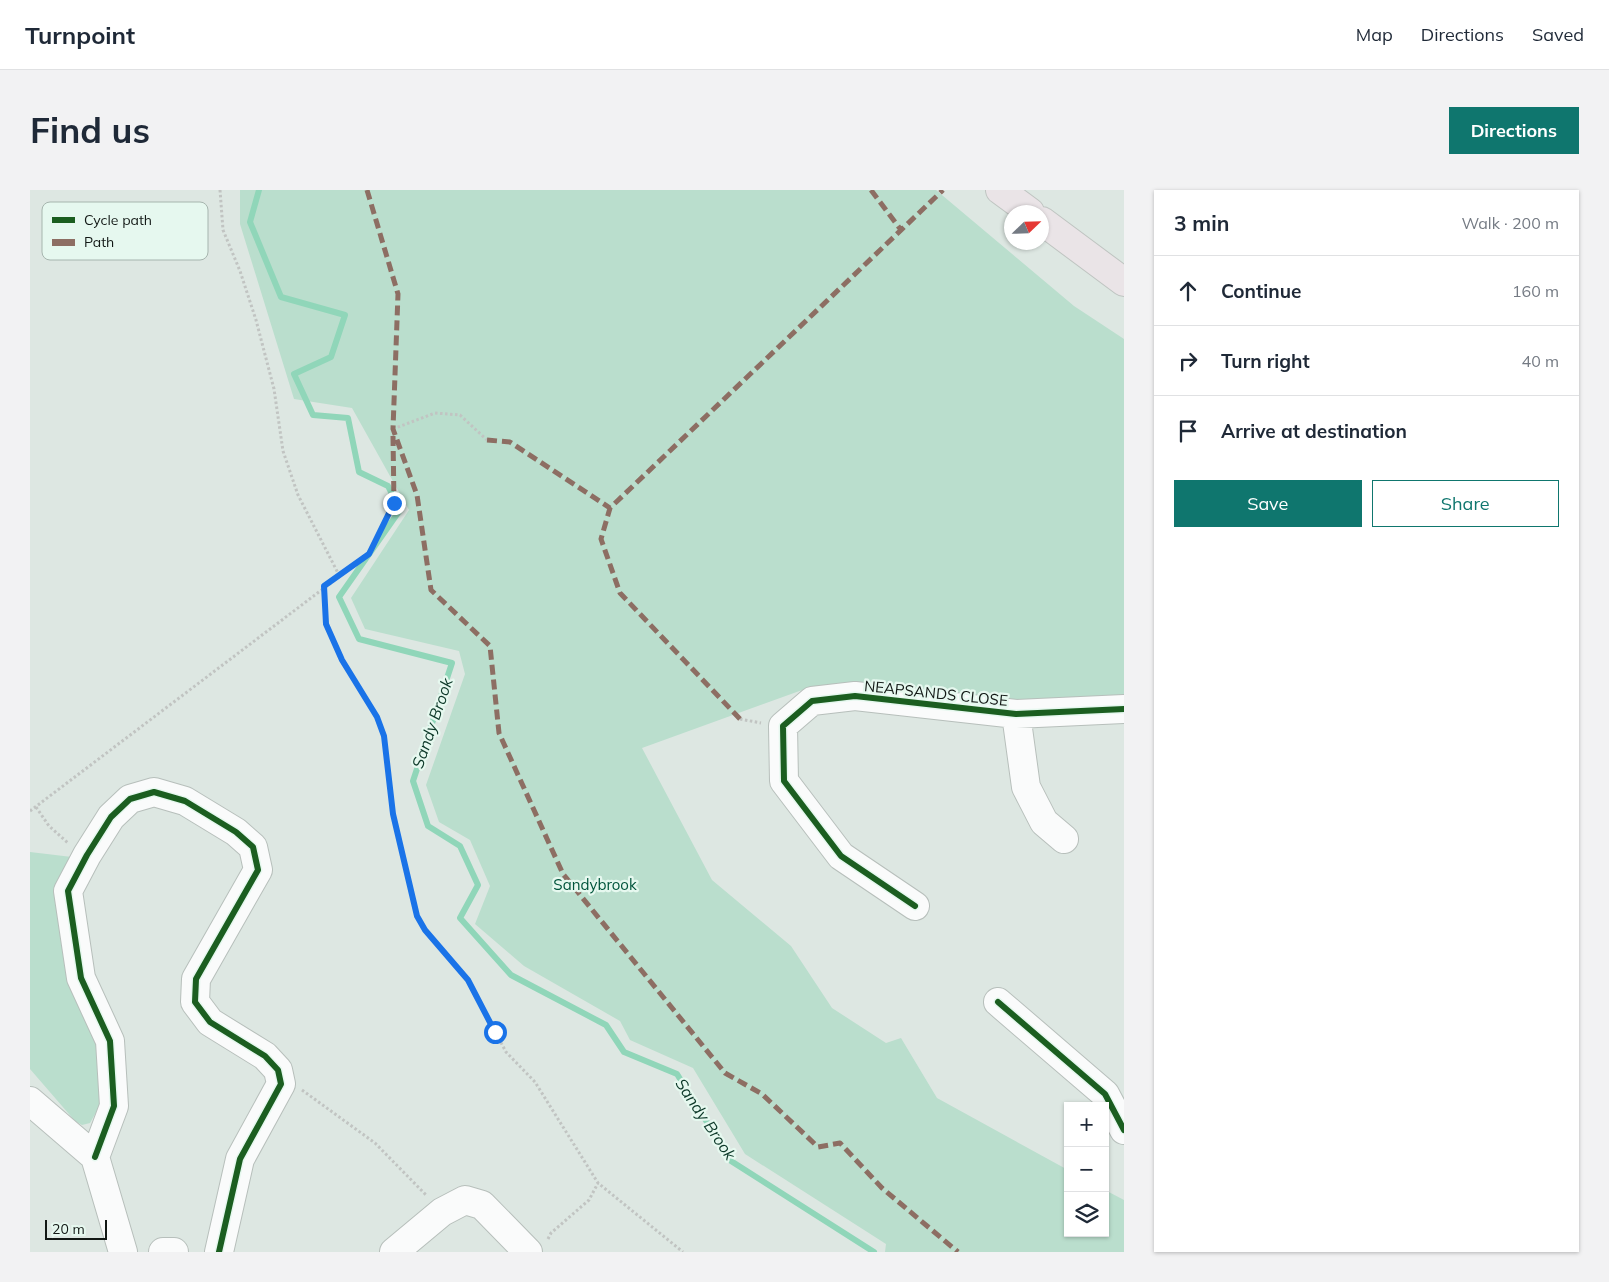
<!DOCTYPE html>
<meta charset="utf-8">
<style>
body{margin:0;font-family:Mulish,sans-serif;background:#f2f2f3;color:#1f2937}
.controls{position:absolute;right:15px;bottom:15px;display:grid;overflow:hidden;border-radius:0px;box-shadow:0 1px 4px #0004}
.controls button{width:45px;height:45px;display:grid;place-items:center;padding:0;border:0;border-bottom:1px solid #e0e1e3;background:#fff;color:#1f2937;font:25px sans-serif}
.compass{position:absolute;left:974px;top:15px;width:45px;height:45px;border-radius:50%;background:#fff;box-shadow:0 1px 4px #0004;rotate:67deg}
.scale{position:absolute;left:15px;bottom:12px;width:62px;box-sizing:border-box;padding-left:5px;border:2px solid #121815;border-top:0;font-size:14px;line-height:18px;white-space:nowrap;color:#121815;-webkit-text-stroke:4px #e6f8ef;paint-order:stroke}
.stop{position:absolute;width:15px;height:15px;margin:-11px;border:4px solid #1a73e8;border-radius:50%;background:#fff}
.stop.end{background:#1a73e8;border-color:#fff;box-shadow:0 1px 5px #0008}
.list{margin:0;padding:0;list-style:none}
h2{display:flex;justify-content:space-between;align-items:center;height:65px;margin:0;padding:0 20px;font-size:21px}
h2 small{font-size:16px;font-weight:400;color:#747a83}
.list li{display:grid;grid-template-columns:32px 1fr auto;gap:15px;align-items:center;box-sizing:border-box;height:70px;padding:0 20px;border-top:1px solid #e0e1e3}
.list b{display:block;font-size:19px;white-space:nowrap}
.list em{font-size:16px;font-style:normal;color:#747a83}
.actions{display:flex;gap:10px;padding:15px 20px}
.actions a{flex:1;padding:11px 0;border:1px solid #0f766e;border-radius:0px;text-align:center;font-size:18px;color:#0f766e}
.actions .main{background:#0f766e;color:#fff}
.icon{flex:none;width:28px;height:28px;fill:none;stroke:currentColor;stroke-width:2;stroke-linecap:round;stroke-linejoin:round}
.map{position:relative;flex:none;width:1094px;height:1062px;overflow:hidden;border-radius:0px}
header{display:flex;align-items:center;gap:30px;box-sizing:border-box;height:70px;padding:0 25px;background:#fff;border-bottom:1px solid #e0e1e3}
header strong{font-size:24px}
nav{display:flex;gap:28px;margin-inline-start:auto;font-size:18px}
.intro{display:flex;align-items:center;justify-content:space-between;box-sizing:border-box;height:120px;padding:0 30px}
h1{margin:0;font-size:35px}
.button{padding:12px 22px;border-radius:0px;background:#0f766e;color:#fff;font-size:18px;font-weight:700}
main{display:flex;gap:30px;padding:0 30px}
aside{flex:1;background:#fff;border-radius:0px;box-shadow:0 1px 4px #0004}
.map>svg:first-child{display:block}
</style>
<header>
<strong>Turnpoint</strong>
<nav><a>Map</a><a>Directions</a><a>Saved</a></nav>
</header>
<div class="intro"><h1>Find us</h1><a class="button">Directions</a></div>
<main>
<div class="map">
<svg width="1094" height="1062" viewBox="0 0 1094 1062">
<rect width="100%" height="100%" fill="#dde7e2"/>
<!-- green -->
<path fill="#badecd" d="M210,0h696l138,116 50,33v358l-105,5 -162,-18 -52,5 -163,59 70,132 79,66 41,62 54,35 15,-5 36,60 131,72v63h37v-43l19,10v52h-239l1,-8 -141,-90 -52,-86 -63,-28 -10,-19 -96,-55 -49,-42 15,-38 -20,-46 -31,-18 -13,-37 39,-111 -6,-23 -94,-22 -14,-31 58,-88 -57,-102 -58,-9 -54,-175z
M0,662l42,5 29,177 2,66 -13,23 -8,2 -7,-4 -45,-52z"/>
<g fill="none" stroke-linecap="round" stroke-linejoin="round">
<!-- stream -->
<path stroke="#90d6b9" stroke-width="6" d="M229,0l-9,32 31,75 64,18 -14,42 -37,17 19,41 35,3 11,54 29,14 12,24 -61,87 20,42 93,24 -39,118 15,45 32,20 18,39 -18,33 51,57 95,50 18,27 53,22 54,87 143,91"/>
<defs>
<path id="minor" d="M986,524l10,73 18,35 20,17
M885,716l-74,-50 -57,-75 -1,-55 29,-25 43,-5 161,18 108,-5
M968,812l107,92 19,36
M0,911l65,56 28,95
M65,967l19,-51 -4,-65 -29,-63 -13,-87 19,-36 24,-38 19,-18 24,-7 31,9 51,31 17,15 5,23 -62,109 -1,23 15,20 55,34 13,14 3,14 -41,75 -21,93
M133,1062h11
M364,1062l48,-40 23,-12 17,5 46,47"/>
<path id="major" d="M970,0l30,22
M1012,31l82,61"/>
</defs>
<!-- minor casing -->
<use href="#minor" stroke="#b7bfbb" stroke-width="30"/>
<!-- major casing -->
<use href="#major" stroke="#bfc4c1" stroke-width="30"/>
<!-- path -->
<path stroke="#c1c4c2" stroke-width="3" stroke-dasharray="2.5 2.5" stroke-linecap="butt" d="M190,0l3,40 17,41 16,49 18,69 9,62 15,44 41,80
M363,239l42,-16 25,2 27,25
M294,396l3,38 15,36 35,57 7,18 9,79 24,101 8,15 43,51 38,71 29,30 63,101 85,69
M710,529l21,4
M6,617l13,19 19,17
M0,621l339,-257 25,-51
M272,900l73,53 52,53
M518,1049l3,-6 38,-33 9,-17"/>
<!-- minor -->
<use href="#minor" stroke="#fafbfb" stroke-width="28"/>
<!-- major -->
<use href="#major" stroke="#eae4e7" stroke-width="28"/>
<!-- quiet -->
<path stroke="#8d6e63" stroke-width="5" stroke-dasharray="10 5" stroke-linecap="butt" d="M337,0l31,104 -5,135 24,66 14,95 59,56 9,87 64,141 162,199 37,21 56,53 22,-4 42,45 76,64
M841,0l30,40
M363,246l1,67
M457,250l23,2 100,66
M710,529l-120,-126 -19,-54 9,-31 333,-318"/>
<defs>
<path id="cycleway" d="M885,716l-74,-50 -57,-75 -1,-55 29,-25 43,-5 161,18 108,-5
M968,812l107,92 19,36
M65,967l19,-51 -4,-65 -29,-63 -13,-87 19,-36 24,-38 19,-18 24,-7 31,9 51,31 17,15 5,23 -62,109 -1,23 15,20 55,34 13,14 3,14 -41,75 -21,93"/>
</defs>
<!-- cycleway casing -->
<use href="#cycleway" stroke="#e6f8ef" stroke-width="9"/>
<!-- cycleway -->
<use href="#cycleway" stroke="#1b5e20" stroke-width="6"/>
</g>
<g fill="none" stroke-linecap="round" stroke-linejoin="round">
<!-- route -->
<path stroke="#1a73e8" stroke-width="6" d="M364,313l-25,51 -45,32 2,38 16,36 35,57 7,19 9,78 24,102 8,14 43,50 27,52"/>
</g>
<g text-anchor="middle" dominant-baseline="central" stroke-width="4.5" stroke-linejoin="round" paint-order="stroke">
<!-- street labels -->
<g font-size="15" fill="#121815" stroke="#e6f8ef">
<text transform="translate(906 503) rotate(6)">NEAPSANDS CLOSE</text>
</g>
<!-- park labels -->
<g font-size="15" fill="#00543b" stroke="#e6f8ef">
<text x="565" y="694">Sandybrook</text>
</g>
<!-- water labels -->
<g font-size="16" font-style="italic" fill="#0c3828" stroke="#e6f8ef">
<text transform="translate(402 533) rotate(-71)">Sandy Brook</text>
<text transform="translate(676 929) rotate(56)">Sandy Brook</text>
</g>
</g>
<!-- legend -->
<rect x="12" y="12" width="166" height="58" rx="8" fill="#e6f8ef" stroke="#a6b5ae" stroke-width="1"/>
<rect x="22" y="27" width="23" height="6" fill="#1b5e20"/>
<rect x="22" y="49" width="23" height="7" fill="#8d6e63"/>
<g font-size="14" fill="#121815">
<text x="54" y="35">Cycle path</text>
<text x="54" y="57">Path</text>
</g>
</svg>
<div class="controls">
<button>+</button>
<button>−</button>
<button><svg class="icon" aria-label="layers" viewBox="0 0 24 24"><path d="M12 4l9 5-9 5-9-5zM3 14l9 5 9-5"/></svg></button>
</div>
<svg class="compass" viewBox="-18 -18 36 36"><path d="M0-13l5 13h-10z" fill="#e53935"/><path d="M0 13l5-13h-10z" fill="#747a83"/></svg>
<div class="scale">20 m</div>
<div class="stop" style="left:465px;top:842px"></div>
<div class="stop end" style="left:364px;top:313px"></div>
</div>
<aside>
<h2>3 min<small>Walk · 200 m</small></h2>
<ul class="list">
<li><svg class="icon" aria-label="ahead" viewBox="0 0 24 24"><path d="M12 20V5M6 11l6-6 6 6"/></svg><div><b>Continue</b></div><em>160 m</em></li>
<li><svg class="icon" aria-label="right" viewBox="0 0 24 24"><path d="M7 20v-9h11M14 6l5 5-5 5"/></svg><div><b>Turn right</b></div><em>40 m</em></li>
<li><svg class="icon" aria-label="arrive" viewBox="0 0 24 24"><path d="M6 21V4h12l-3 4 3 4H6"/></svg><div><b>Arrive at destination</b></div></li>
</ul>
<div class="actions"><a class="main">Save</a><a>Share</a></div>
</aside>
</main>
